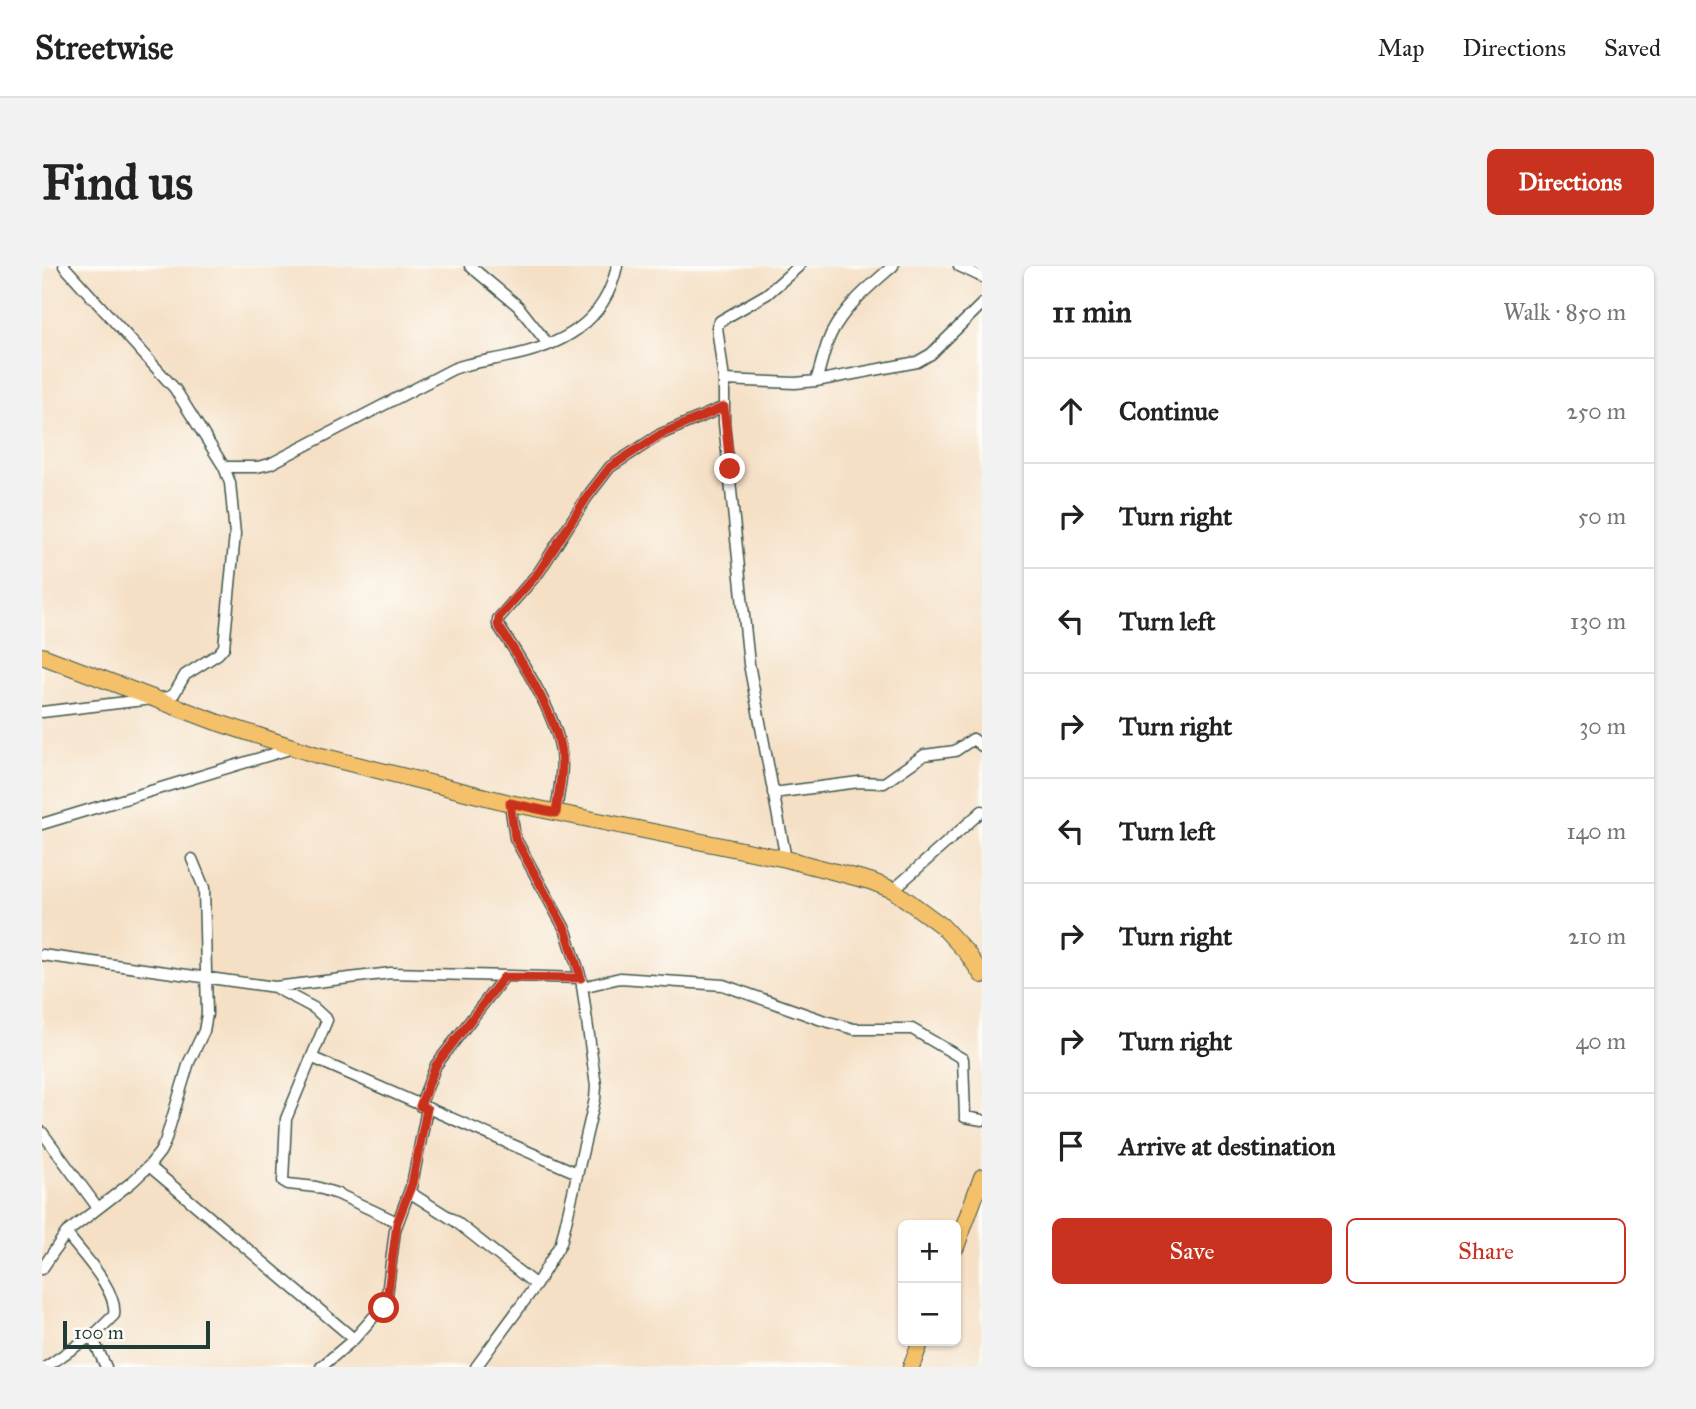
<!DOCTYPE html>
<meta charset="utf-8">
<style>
body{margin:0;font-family:"IM FELL Great Primer",serif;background:#f2f2f2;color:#222}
.controls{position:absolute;right:21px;bottom:21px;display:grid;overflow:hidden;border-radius:10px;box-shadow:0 2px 5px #0004}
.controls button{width:63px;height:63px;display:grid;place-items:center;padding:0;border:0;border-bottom:2px solid #e0e0e0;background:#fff;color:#222;font:35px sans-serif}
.scale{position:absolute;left:21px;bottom:18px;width:147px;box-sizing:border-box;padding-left:7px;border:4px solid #1f3d34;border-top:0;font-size:19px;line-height:24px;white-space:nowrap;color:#1f3d34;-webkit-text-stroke:5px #fdfcf7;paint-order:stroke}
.stop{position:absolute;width:21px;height:21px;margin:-16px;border:5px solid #c8321e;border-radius:50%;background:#fff}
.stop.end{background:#c8321e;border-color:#fff;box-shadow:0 2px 7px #0008}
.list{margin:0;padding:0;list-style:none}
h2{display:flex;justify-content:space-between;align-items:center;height:91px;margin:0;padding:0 28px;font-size:30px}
h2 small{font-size:23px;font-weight:400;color:#767676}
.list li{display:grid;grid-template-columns:46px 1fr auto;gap:21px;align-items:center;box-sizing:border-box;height:105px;padding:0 28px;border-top:2px solid #e0e0e0}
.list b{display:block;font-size:26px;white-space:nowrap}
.list em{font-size:23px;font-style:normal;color:#767676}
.actions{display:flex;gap:14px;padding:21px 28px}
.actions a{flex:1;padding:16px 0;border:2px solid #c8321e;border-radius:10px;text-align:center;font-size:24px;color:#c8321e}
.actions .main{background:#c8321e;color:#fff}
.icon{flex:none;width:38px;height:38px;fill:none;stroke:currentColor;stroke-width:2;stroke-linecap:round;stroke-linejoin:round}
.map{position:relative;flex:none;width:940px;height:1101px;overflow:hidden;border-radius:10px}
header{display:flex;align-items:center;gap:42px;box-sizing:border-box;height:98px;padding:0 35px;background:#fff;border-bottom:2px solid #e0e0e0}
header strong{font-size:33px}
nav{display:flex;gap:38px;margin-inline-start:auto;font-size:24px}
.intro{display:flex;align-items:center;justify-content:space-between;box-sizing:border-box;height:168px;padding:0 42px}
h1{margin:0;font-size:49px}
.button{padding:18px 32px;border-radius:10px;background:#c8321e;color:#fff;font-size:24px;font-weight:700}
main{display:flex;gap:42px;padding:0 42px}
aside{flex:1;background:#fff;border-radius:10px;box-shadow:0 2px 5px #0004}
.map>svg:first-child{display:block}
</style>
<header>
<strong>Streetwise</strong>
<nav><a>Map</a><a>Directions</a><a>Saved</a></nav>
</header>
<div class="intro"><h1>Find us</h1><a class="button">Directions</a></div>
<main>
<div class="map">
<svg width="940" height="1101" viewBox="0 0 940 1101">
<rect width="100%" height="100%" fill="#fdfcf7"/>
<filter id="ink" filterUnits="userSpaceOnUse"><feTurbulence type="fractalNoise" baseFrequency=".0143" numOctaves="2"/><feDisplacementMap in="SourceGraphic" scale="14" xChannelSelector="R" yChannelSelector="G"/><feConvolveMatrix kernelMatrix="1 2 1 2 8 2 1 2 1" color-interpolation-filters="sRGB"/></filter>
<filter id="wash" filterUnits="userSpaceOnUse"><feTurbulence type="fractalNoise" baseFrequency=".00686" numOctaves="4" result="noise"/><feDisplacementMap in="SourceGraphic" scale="28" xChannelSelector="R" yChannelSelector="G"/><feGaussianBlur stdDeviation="1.57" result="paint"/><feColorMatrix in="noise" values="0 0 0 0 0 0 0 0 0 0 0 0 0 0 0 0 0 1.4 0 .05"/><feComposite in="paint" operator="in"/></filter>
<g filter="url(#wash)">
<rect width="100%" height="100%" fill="#f5e0c6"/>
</g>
<g filter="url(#ink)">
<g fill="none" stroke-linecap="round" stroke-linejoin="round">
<defs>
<path id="street" d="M428,0l48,40 30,38
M917,0l23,11
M682,114l71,3 21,-2 101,-19 14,-8 51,-50
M774,115c5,-15 8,-32 15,-47 14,-28 39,-48 62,-68
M182,201h33l13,-3 183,-95c18,-7 35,-8 53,-12 55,-11 99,-33 111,-91
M0,446l127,-15 5,-3 11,-19 33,-21 6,-7 11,-113 -5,-51 -6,-16 -49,-78 -111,-123
M731,527l86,-11 25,1 40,-28 31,-4 18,-12 9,7
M514,547c2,-19 8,-41 5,-60 -4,-37 -42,-97 -63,-128v-6l41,-47 48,-75 23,-30 51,-33 63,-27
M0,558l251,-76
M744,593l-37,-195 -25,-241v-43l-7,-53 3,-6 47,-27 32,-28
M851,624l89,-79
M0,689l233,32 116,-14 190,5
M540,721l38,-9 103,7 99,35 32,9h58l51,30 2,58 17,3
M234,722l38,20 13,12 -41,99 -3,62 5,3 28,3 22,7 59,28
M271,792l264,115
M378,840l16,-41 68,-88
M0,866l56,76
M107,900l205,173
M367,926l46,29 81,64
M0,1003l24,-36 66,-51 17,-16 11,-14 5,-10 24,-80 15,-31 3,-17 -3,-126 -12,-29
M49,1069l15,32
M4,1101l52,-36 16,-16c4,-25 -33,-62 -48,-82
M279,1101l33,-28 32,-36 9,-73 17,-46 15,-75
M434,1101l60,-82 25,-42 34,-144 1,-13 -15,-108 -15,-47 -51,-93 -5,-35"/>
<path id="primary" d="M0,390l174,66 101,33 193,48 276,56 84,22 23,9 49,36 25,27 15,22
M914,981l26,-70
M869,1101l10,-26"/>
</defs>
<!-- street casing -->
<use href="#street" stroke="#3f554a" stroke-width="13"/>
<!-- primary casing -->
<use href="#primary" stroke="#3f554a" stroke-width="18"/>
<!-- street -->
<use href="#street" stroke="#fff" stroke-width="10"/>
<!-- primary -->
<use href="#primary" stroke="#f4c16a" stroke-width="16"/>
</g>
</g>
<g fill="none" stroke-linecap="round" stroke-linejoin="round" filter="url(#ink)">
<!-- route -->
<path stroke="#c8321e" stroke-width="9" d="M342,1042l3,-9 10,-76 15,-39 15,-75 -7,-3 16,-41 68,-88 77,1 -15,-47 -51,-93 -5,-35 46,10c2,-19 8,-41 5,-60 -4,-37 -42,-96 -63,-128l1,-8 40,-45 48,-75 23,-30 51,-33 63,-27 6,62"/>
</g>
</svg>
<div class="controls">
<button>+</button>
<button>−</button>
</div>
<div class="scale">100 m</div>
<div class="stop" style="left:342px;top:1042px"></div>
<div class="stop end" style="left:688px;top:203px"></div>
</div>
<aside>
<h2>11 min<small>Walk · 850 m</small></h2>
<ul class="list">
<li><svg class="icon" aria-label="ahead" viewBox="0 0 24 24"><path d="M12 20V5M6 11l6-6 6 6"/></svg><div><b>Continue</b></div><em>250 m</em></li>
<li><svg class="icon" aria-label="right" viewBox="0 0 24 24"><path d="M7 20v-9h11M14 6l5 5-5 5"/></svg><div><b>Turn right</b></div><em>50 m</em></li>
<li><svg class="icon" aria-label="left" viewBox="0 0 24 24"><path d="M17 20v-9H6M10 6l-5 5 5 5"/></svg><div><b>Turn left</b></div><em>130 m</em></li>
<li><svg class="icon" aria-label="right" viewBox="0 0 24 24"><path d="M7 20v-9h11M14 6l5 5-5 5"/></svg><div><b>Turn right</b></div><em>30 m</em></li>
<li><svg class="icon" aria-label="left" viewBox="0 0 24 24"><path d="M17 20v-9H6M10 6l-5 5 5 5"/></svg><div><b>Turn left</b></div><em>140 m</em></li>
<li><svg class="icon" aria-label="right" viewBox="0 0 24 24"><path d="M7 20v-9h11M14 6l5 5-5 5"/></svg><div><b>Turn right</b></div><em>210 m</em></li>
<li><svg class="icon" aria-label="right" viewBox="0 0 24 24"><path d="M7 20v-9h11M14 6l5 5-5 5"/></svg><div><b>Turn right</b></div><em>40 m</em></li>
<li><svg class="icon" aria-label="arrive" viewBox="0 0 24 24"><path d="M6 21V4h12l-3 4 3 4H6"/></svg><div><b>Arrive at destination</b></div></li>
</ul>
<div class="actions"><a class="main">Save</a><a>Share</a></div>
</aside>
</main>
